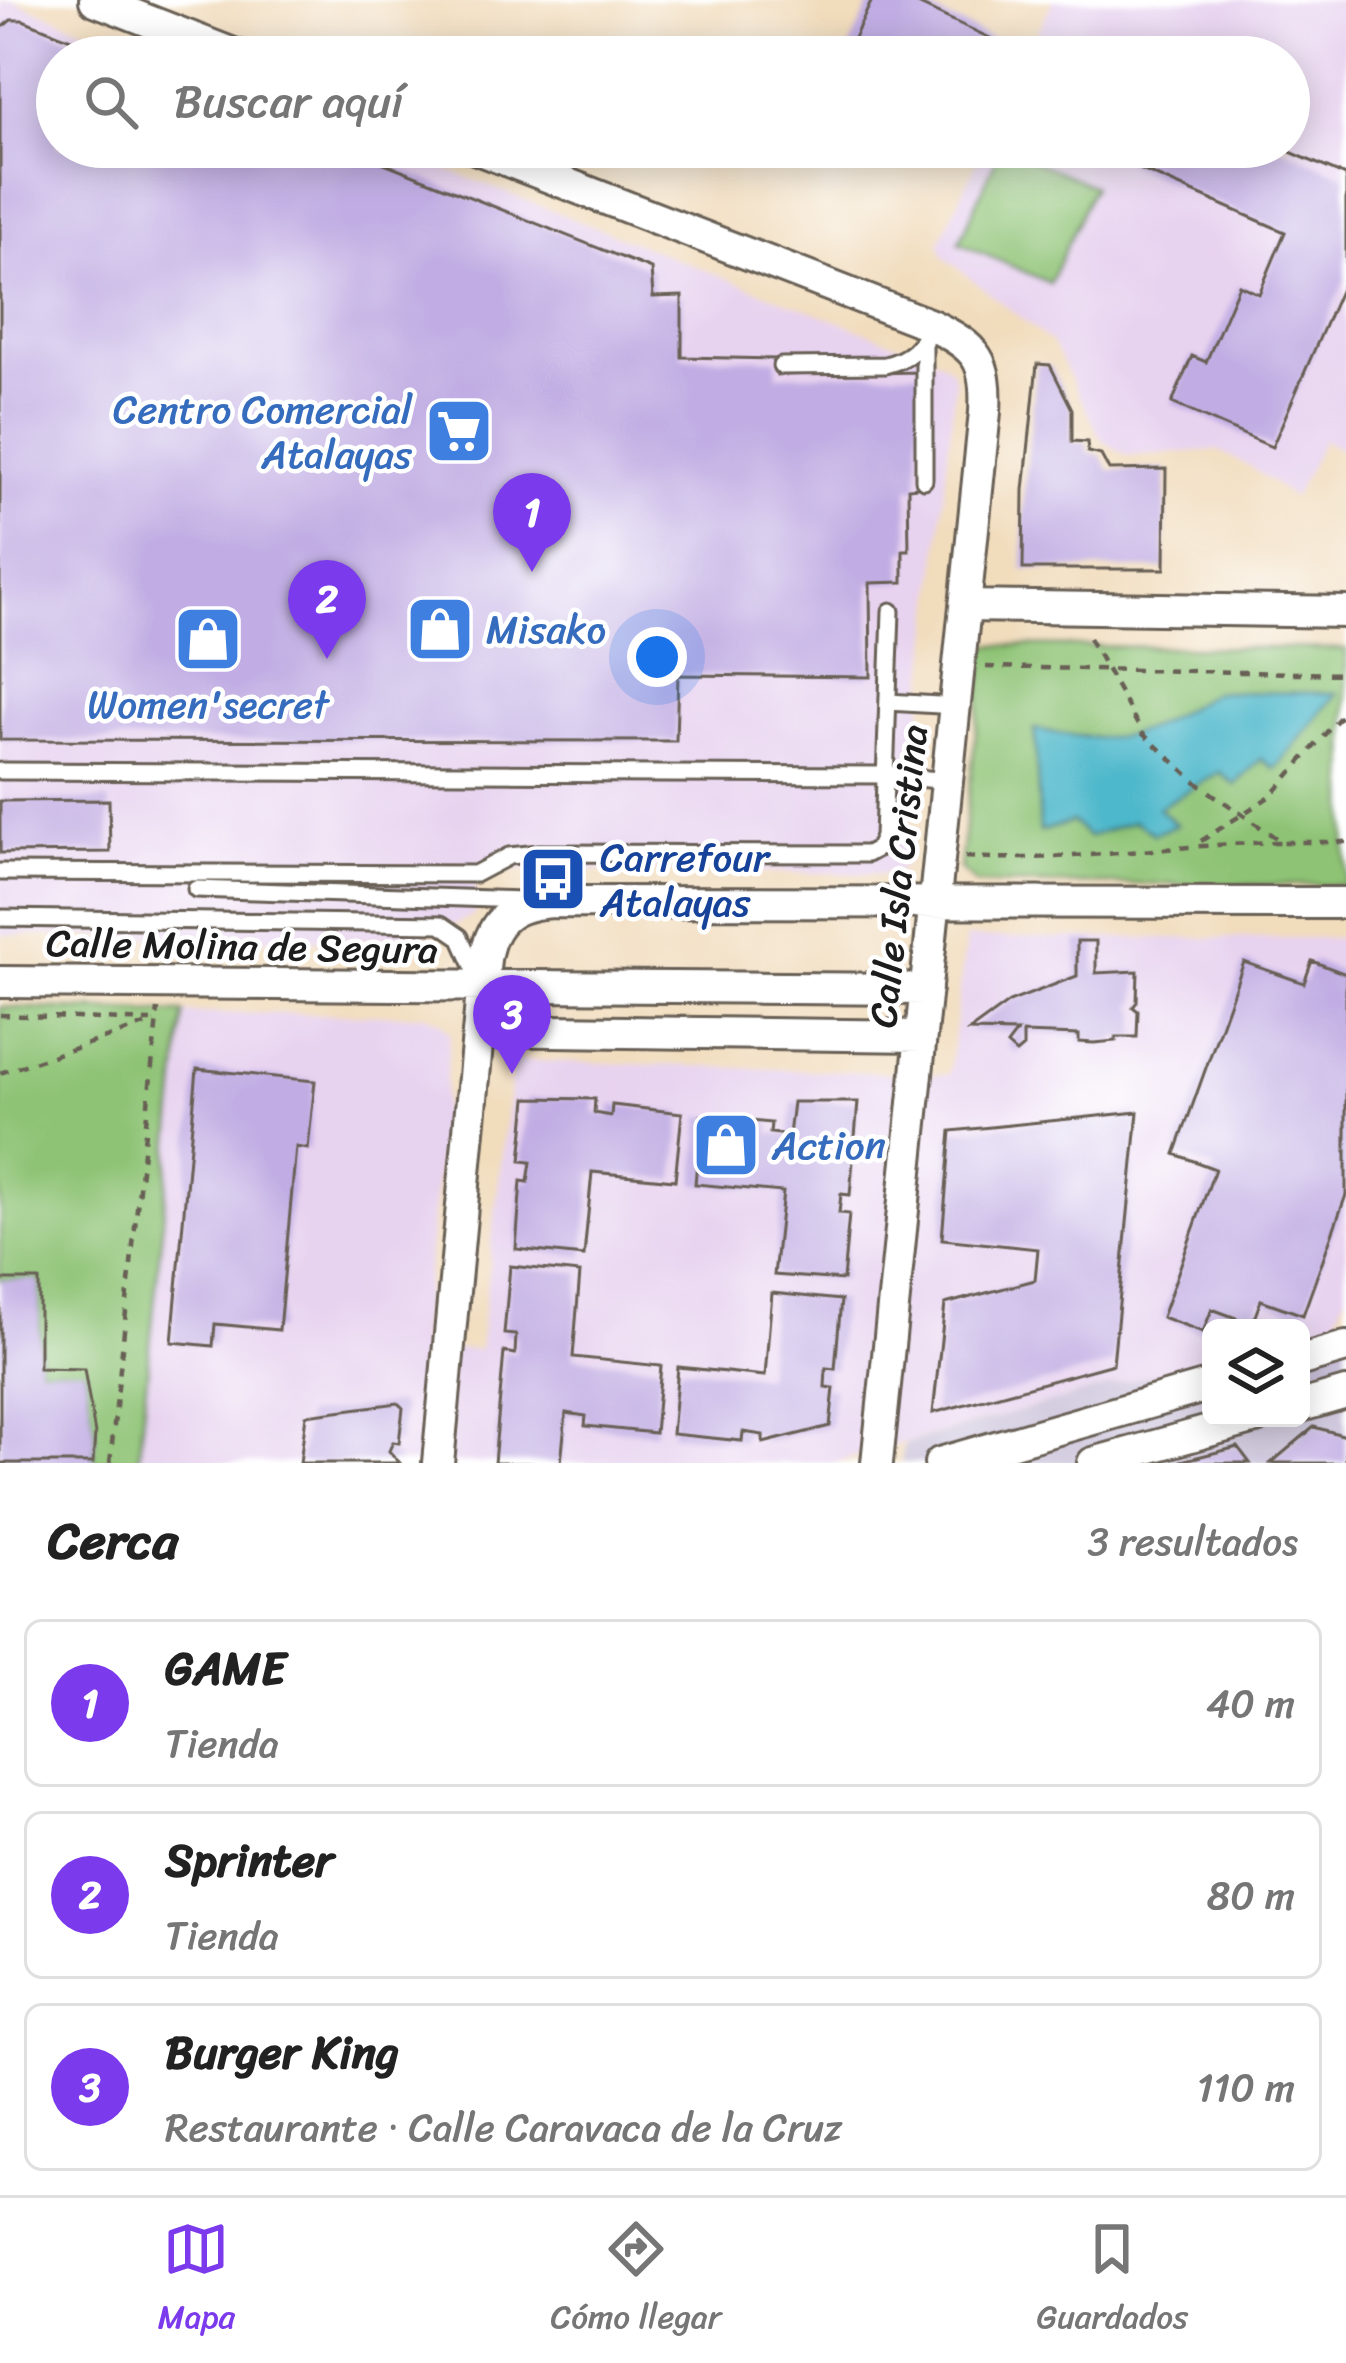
<!DOCTYPE html>
<html lang="es">
<meta charset="utf-8">
<style>
body{margin:0;font-family:Sriracha,sans-serif;background:#f2f2f2;color:#222}
.controls{position:absolute;right:36px;bottom:36px;display:grid;overflow:hidden;border-radius:18px;box-shadow:0 6px 30px #0003}
.controls button{width:108px;height:108px;display:grid;place-items:center;padding:0;border:0;border-bottom:3px solid #e0e0e0;background:#fff;color:#222;font:60px sans-serif}
.you{position:absolute;left:657px;top:657px;width:42px;height:42px;margin:-30px;border:9px solid #fff;border-radius:50%;background:#1a73e8;box-shadow:0 0 0 18px #1a73e833}
.badge{display:grid;place-items:center;width:78px;height:78px;border-radius:50%;background:#7c3aed;color:#fff;font-size:39px;font-weight:700}
.pin{position:absolute;translate:-50% -99px;filter:drop-shadow(0 3px 6px #0008)}
.pin::after{content:'';position:absolute;top:63px;width:42px;height:36px;background:inherit;clip-path:polygon(0 0,100% 0,50% 100%)}
.list{margin:0;padding:0;list-style:none}
h2{display:flex;justify-content:space-between;align-items:center;height:156px;margin:0;padding:0 48px;font-size:51px}
h2 small{font-size:39px;font-weight:400;color:#767676}
.list li{display:grid;grid-template-columns:78px 1fr auto;gap:36px;align-items:center;box-sizing:border-box;height:168px;margin:0 24px 24px;padding:0 24px;border:3px solid #e0e0e0;border-radius:18px}
.list b{display:block;font-size:45px;white-space:nowrap}
.list p{margin:0;font-size:39px;white-space:nowrap;color:#767676}
.list em{font-size:39px;font-style:normal;color:#767676}
.icon{flex:none;width:66px;height:66px;fill:none;stroke:currentColor;stroke-width:2;stroke-linecap:round;stroke-linejoin:round}
.map{position:relative;flex:none;width:1346px;height:1463px;overflow:hidden}
.search{position:absolute;background:#fff;box-shadow:0 6px 30px #0003;left:36px;right:36px;top:36px;height:132px;display:flex;align-items:center;gap:30px;box-sizing:border-box;padding:0 42px;border-radius:66px;color:#767676;font-size:45px}
.sheet{height:732px;background:#fff}
nav{display:flex;justify-content:space-around;align-items:center;box-sizing:border-box;height:168px;border-top:3px solid #e0e0e0;background:#fff;font-size:33px;color:#767676}
nav a{display:grid;justify-items:center;gap:6px}
nav .on{color:#7c3aed}
.map>svg:first-child{display:block}
</style>
<div class="map">
<svg width="1346" height="1463" viewBox="0 0 1346 1463">
<rect width="100%" height="100%" fill="#fff"/>
<filter id="ink" filterUnits="userSpaceOnUse"><feTurbulence type="fractalNoise" baseFrequency=".00833" numOctaves="2"/><feDisplacementMap in="SourceGraphic" scale="24" xChannelSelector="R" yChannelSelector="G"/><feConvolveMatrix kernelMatrix="1 2 1 2 8 2 1 2 1" color-interpolation-filters="sRGB"/></filter>
<filter id="wash" filterUnits="userSpaceOnUse"><feTurbulence type="fractalNoise" baseFrequency=".004" numOctaves="4" result="noise"/><feDisplacementMap in="SourceGraphic" scale="48" xChannelSelector="R" yChannelSelector="G"/><feGaussianBlur stdDeviation="2.7" result="paint"/><feColorMatrix in="noise" values="0 0 0 0 0 0 0 0 0 0 0 0 0 0 0 0 0 1.4 0 .05"/><feComposite in="paint" operator="in"/></filter>
<g filter="url(#wash)">
<rect width="100%" height="100%" fill="#f1dcbc"/>
<!-- built -->
<path fill="#e7d2ef" d="M11,0l145,57h-99v90h331l555,215 9,9 3,11 -29,297 -20,179 -7,13 -10,3 -384,-5 -30,12v33l-25,13 -11,5 -82,8 -357,-5v-933z
M1053,0h293v452l-23,-12 -30,58 -44,-32 -32,-16 -90,6 -25,-16 -50,-97 -108,-86 -5,-14 45,-96h305v-90h-263z
M966,938h380v355l-12,31 -33,9v-5h-90v30l-378,105h-695l46,-450 241,2 15,6 10,12 -30,315 59,2 34,-290 436,15z"/>
<!-- industrial -->
<path fill="#c8bfd8" d="M1346,1320v143h-445l3,-19 307,-86v60h90v-85z"/>
<!-- green -->
<path fill="#8ec375" stroke="#557048" stroke-width="3" d="M1001,147l92,39 -43,97 -91,-40z
M986,645l360,4v236l-370,-1 -16,-15z
M0,1007l184,6 -46,450h-45l2,-29 -11,-64 -45,-2v-87l-39,-1z"/>
<!-- water -->
<path fill="#4eb8cb" stroke="#356a74" stroke-width="3" d="M1214,692l123,1 -62,76 -14,-10 -26,26 -15,-13 -62,36 19,17 -23,9 -20,-13 -46,16 -16,-15 -32,10 -5,-103c92,18 100,9 179,-37z"/>
<g id="blocks">
<!-- building -->
<path fill="#c1ade3" d="M872,0h37l102,48 -5,9h-161z
M11,20h12l93,37h-59v90h287l307,122 2,28 29,-1v61l94,2 1,16 142,-3 -1,115 -10,1 1,62h-6v32l-33,1 1,94 -193,-2 -2,66 -676,-1v-711z
M1135,147h144l67,29v101l-74,170 -100,-44 20,-47 14,6 33,-77 20,9 26,-62 -157,-68z
M1037,364l13,1 22,44v32l15,1 1,10 13,3 8,15 57,-1 -1,100h-142l1,-79z
M109,800l1,52 -110,1v-52z
M1077,941h19v32l42,-2 -1,31 -4,5 5,4 -1,26h-21v4l-22,2 -15,-1v-7l-56,-2v14l-7,6 -9,-8 10,-13 -48,-1 40,-29 68,-26z
M1312,961l34,13v221l-43,120 -42,-15 -9,24 -40,-15 -9,23 -41,-15 53,-148 -40,-15 69,-192 60,21z
M197,1069l118,12 -7,68 -12,-2 -17,183 -64,-6 -2,22 -41,-4z
M527,1098l68,1 -1,14 17,3 1,-11 70,8 -7,67 -83,-8 -8,84 -68,-7 5,-68 7,1 3,-20 -10,-1z
M793,1102h65l-8,93 -9,-1 -2,19 10,1 -6,66 -69,-5 9,-83 -88,-8 6,-68 70,7 -1,10 19,2z
M1138,1112l-25,252 -180,49 12,-109 90,-24 3,-31 -96,-10 9,-108z
M510,1266l70,7 -7,84 88,9 -6,67 -70,-7 1,-10 -20,-3 -5,50h-67l10,-111 11,2 1,-19 -12,-1z
M0,1280h39v88l45,1 11,65 -2,29h-93z
M772,1293l69,7 -6,69 -9,-1 -1,19 9,1 -4,38 -67,17v-8l-20,-3 -1,9 -70,-7 6,-67 87,9z
M398,1403l5,5 -4,35 -6,-1 -4,9 11,12h-100l6,-48z
M1314,1427l32,9v27h-75z
M1238,1447l12,16h-69v-2z"/>
</g>
</g>
<g filter="url(#ink)">
<use href="#blocks" fill-opacity="0" stroke="#675f54" stroke-width="3"/>
<g fill="none" stroke-linecap="round" stroke-linejoin="round">
<defs>
<path id="lane" d="M924,341v139
M781,366l104,-1c25,-6 36,-18 46,-40
M888,702l68,4
M0,771l887,4 61,6
M0,872l475,2 34,-18 30,-3 328,1 11,-6 5,-11 8,-226
M196,889l325,11
M0,918l441,6 19,13 17,38"/>
<path id="street" d="M95,0l146,57
M472,147l459,178c46,22 57,35 54,87l-108,1051
M966,606l380,6
M0,982l926,7
M480,1030l441,6
M1301,1360l45,-13
M1301,1406l45,-13
M438,1463l47,-504c7,-41 28,-55 69,-57l792,1
M940,1463l271,-78
M1093,1463l163,-45"/>
</defs>
<!-- lane casing -->
<use href="#lane" stroke="#675f54" stroke-width="21"/>
<!-- street casing -->
<use href="#street" stroke="#675f54" stroke-width="36"/>
<!-- path -->
<path stroke="#675f54" stroke-width="4.5" stroke-dasharray="9 9" stroke-linecap="butt" d="M1089,638l54,96 58,52 81,56h64
M986,667l360,7
M1201,841l71,-46 74,-85
M965,857c106,6 211,-13 317,-15
M0,1015l151,6
M0,1073l154,-51
M110,1463l48,-454"/>
<!-- lane -->
<use href="#lane" stroke="#fff" stroke-width="15"/>
<!-- street -->
<use href="#street" stroke="#fff" stroke-width="30"/>
</g>
</g>
<!-- icons -->
<defs>
<symbol id="supermarket-square" viewBox="-11 -11 22 22"><rect x="-9" y="-9" width="18" height="18" rx="4" fill="#3f7fe0" stroke="#fff"/><path d="M-6-5.5h2.5l.6 2H6L4.5 2H-2.5L-4.4-4H-6ZM-1.5 3.2a1.3 1.3 0 1 0 .1 0ZM3 3.2a1.3 1.3 0 1 0 .1 0Z" fill="#fff"/></symbol>
<symbol id="shop-square" viewBox="-11 -11 22 22"><rect x="-9" y="-9" width="18" height="18" rx="4" fill="#3f7fe0" stroke="#fff"/><path d="M-5-2.5h2.3a2.7 3.5 0 0 1 5.4 0H5L5.5 6h-11ZM-1.5-2.5h3a1.5 2.3 0 0 0-3 0Z" fill="#fff"/></symbol>
<symbol id="bus-square" viewBox="-11 -11 22 22"><rect x="-9" y="-9" width="18" height="18" rx="4" fill="#1a4fb4" stroke="#fff"/><path d="M-5-6H5V4H4V6H2V4H-2V6H-4V4H-5ZM-3.5-4V0h7V-4ZM-3.5 1.2v1.5H-2V1.2ZM2 1.2v1.5H3.5V1.2Z" fill="#fff"/></symbol>
</defs>
<g fill-rule="evenodd">
<use href="#supermarket-square" x="421" y="393" width="76" height="76"/>
<use href="#shop-square" x="402" y="591" width="76" height="76"/>
<use href="#shop-square" x="170" y="601" width="76" height="76"/>
<use href="#bus-square" x="515" y="841" width="76" height="76"/>
<use href="#shop-square" x="688" y="1107" width="76" height="76"/>
</g>
<g text-anchor="middle" dominant-baseline="central" stroke-width="9" stroke-linejoin="round" paint-order="stroke">
<!-- shop labels -->
<g font-size="39" fill="#366cbe" stroke="#fff" text-anchor="start">
<text x="412" y="409" text-anchor="end">Centro Comercial<tspan x="412" dy="45">Atalayas</tspan></text>
<text x="486" y="629">Misako</text>
<text x="208" y="704" text-anchor="middle">Women'secret</text>
<text x="772" y="1145">Action</text>
</g>
<!-- transit labels -->
<g font-size="39" fill="#164399" stroke="#fff" text-anchor="start">
<text x="600" y="857">Carrefour<tspan x="600" dy="45">Atalayas</tspan></text>
</g>
<!-- street labels -->
<g font-size="39" fill="#1c1c1c" stroke="#fff">
<text transform="translate(898 876) rotate(-84)">Calle Isla Cristina</text>
<text transform="translate(242 946) rotate(1)">Calle Molina de Segura</text>
</g>
</g>
</svg>
<div class="controls">
<button><svg class="icon" aria-label="layers" viewBox="0 0 24 24"><path d="M12 4l9 5-9 5-9-5zM3 14l9 5 9-5"/></svg></button>
</div>
<div class="you"></div>
<div class="pin badge" style="left:532px;top:572px">1</div>
<div class="pin badge" style="left:327px;top:659px">2</div>
<div class="pin badge" style="left:512px;top:1074px">3</div>
<div class="search"><svg class="icon" aria-label="search" viewBox="0 0 24 24"><circle cx="10" cy="10" r="6"/><path d="M15 15l6 6"/></svg>Buscar aquí</div>
</div>
<section class="sheet">
<h2>Cerca<small>3 resultados</small></h2>
<ul class="list">
<li><span class="badge">1</span><div><b>GAME</b><p>Tienda</p></div><em>40 m</em></li>
<li><span class="badge">2</span><div><b>Sprinter</b><p>Tienda</p></div><em>80 m</em></li>
<li><span class="badge">3</span><div><b>Burger King</b><p>Restaurante · Calle Caravaca de la Cruz</p></div><em>110 m</em></li>
</ul>
</section>
<nav>
<a class="on"><svg class="icon" aria-label="map" viewBox="0 0 24 24"><path d="M3 6l6-2 6 2 6-2v14l-6 2-6-2-6 2zM9 4v14M15 6v14"/></svg>Mapa</a>
<a><svg class="icon" aria-label="directions" viewBox="0 0 24 24"><path d="M12 3l9 9-9 9-9-9zM9 14v-3h6M13 9l2 2-2 2"/></svg>Cómo llegar</a>
<a><svg class="icon" aria-label="saved" viewBox="0 0 24 24"><path d="M7 4h10v16l-5-4-5 4z"/></svg>Guardados</a>
</nav>
